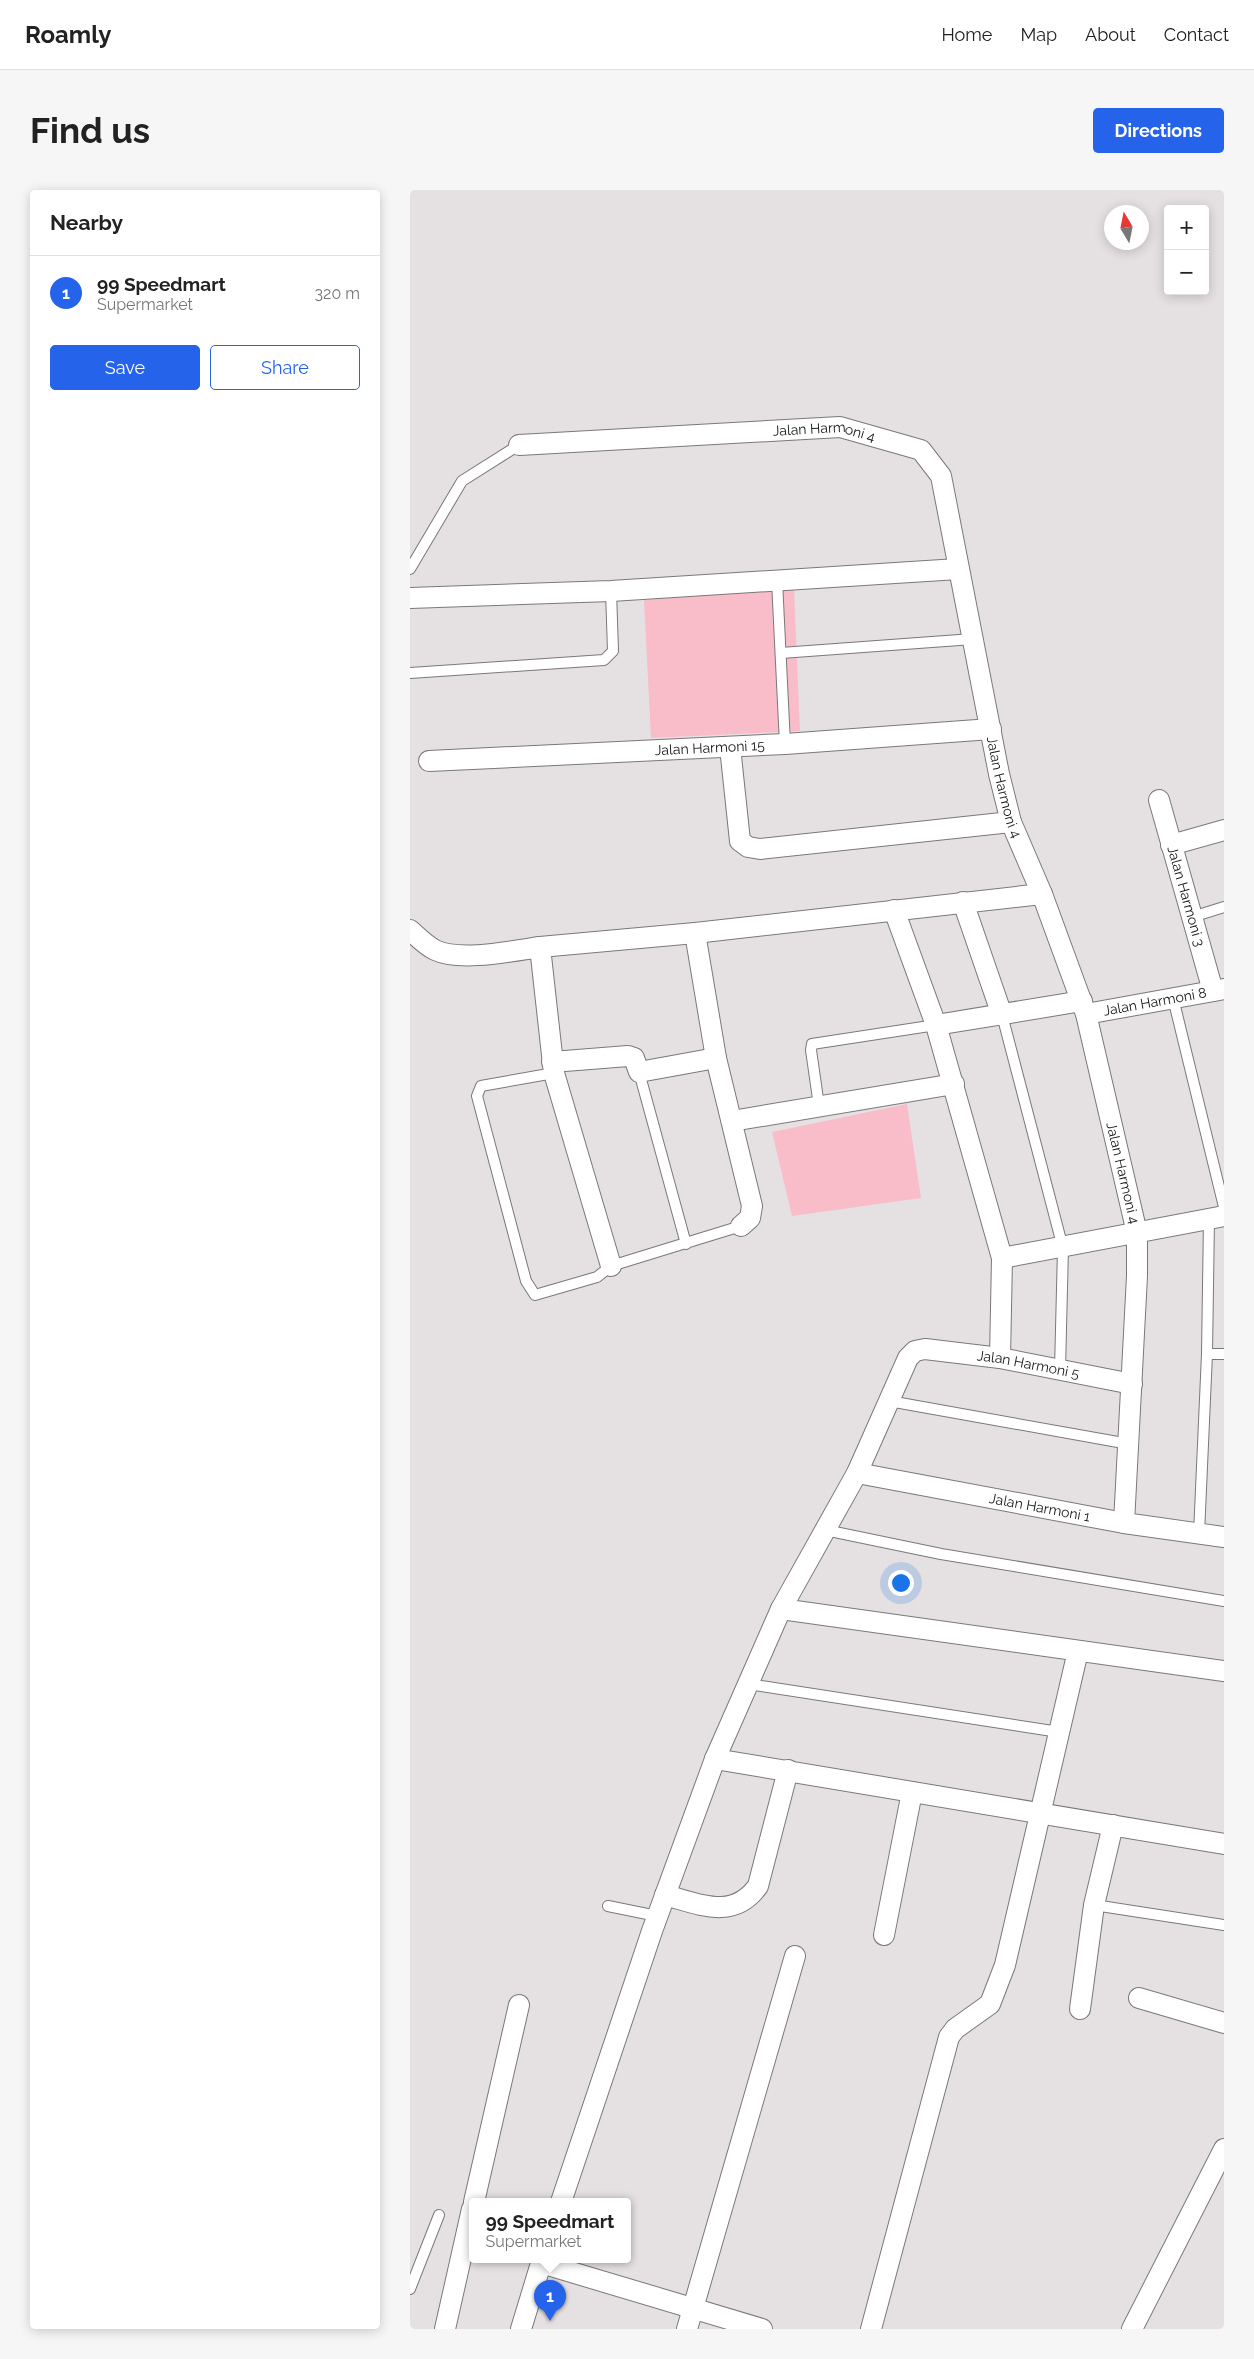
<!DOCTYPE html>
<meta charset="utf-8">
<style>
body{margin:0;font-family:Raleway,sans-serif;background:#f6f6f6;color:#222}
.controls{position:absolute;right:15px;top:15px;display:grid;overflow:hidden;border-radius:5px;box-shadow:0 2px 12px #0003}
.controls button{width:45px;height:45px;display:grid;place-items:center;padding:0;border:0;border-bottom:1px solid #e0e0e0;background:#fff;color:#222;font:25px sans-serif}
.compass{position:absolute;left:694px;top:15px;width:45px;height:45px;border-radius:50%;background:#fff;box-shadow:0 2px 12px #0003;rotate:350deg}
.you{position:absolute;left:490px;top:1392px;width:18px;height:18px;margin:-12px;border:4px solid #fff;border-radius:50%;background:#1a73e8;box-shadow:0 0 0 8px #1a73e833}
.badge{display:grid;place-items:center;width:32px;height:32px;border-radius:50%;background:#2563eb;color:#fff;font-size:16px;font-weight:700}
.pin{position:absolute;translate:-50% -41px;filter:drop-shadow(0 1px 2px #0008)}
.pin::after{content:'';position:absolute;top:26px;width:18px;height:15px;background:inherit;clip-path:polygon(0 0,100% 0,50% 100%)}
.popup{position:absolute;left:59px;top:2008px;width:162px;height:65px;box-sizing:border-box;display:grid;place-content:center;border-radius:5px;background:#fff;filter:drop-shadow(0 1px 4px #0005);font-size:16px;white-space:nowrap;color:#767676}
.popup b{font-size:19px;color:#222}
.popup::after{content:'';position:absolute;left:50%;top:100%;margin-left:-10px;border:10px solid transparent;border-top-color:#fff}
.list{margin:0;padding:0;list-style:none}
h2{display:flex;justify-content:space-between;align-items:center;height:65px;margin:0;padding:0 20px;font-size:21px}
h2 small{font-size:16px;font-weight:400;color:#767676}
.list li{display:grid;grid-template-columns:32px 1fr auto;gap:15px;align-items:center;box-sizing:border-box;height:75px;padding:0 20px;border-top:1px solid #e0e0e0}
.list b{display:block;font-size:19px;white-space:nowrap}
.list p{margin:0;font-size:16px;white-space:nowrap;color:#767676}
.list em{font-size:16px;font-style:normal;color:#767676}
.actions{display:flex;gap:10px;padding:15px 20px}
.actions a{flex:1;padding:11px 0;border:1px solid #2563eb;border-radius:5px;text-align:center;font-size:18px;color:#2563eb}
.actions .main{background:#2563eb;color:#fff}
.map{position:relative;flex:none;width:814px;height:2139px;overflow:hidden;border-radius:5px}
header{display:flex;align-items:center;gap:30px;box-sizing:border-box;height:70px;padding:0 25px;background:#fff;border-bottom:1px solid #e0e0e0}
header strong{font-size:24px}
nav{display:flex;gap:28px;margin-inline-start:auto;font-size:18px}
.intro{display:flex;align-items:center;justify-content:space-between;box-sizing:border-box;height:120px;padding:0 30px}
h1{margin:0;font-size:35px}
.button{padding:12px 22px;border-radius:5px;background:#2563eb;color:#fff;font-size:18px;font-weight:700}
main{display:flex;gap:30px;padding:0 30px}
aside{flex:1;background:#fff;border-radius:5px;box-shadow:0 2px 12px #0003}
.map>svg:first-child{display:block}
</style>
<header>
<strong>Roamly</strong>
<nav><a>Home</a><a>Map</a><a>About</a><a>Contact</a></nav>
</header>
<div class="intro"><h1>Find us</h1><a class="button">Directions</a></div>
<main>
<aside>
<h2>Nearby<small></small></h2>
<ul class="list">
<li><span class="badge">1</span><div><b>99 Speedmart</b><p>Supermarket</p></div><em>320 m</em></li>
</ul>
<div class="actions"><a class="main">Save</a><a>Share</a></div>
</aside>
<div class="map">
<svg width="814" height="2139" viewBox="0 0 814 2139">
<rect width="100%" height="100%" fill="#e5e1e2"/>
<!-- green -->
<path fill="#f8bdc9" d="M384,399l6,142 -149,7 -7,-138z
M497,914l14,94 -129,18 -20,-84z"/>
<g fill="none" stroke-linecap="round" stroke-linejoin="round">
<defs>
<path id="lane" d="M0,379l52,-88 57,-36
M367,391l8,163
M371,463l192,-14
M0,483l194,-13 9,-9 -2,-60
M782,727l32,-10
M763,808l51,209
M592,825l61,233 -3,122
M229,882l47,172
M144,883l-73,13 -4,10 49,185 9,14 62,-18 14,-11 130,-40
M409,916l-8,-56 1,-6 124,-19
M797,1164h17
M479,1211l240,43
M415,1340l116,24 283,47
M789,1344l8,-180 2,-135
M338,1494l311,48
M684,1715l130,20
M198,1716l49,10
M0,2099l29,-74"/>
<g id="street">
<path id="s1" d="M109,255l321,-18 81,23 20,26 58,298 12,48 31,72 44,120 51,219v43l-13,247"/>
<path d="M0,408l201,-7 347,-22"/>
<path d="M320,557l10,94 8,6 12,2 251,-27"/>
<path id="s2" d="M19,571l356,-17 206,-15"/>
<path id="s3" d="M749,610l54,191"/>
<path d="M761,655l53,-15"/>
<path d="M553,712l39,113"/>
<path d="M484,720l42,115 66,233 -2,100"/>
<path d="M0,740c8,7 15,15 25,20 25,12 77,1 105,-3"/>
<path d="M285,743l21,125 36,148 -2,12 -9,8"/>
<path id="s4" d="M676,824l138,-25"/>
<path d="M526,835l146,-24"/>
<path d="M142,872l76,-6 6,2 5,14 77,-14"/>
<path d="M322,931l222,-37"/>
<path d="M592,1068l222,-42"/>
<path d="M201,1076l-57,-193 -14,-126 155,-14 347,-39"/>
<path id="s5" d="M447,1283l267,50 100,14"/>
<path d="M371,1419l443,62"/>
<path d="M305,1569l509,85"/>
<path d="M255,1705c34,9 68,26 93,-9l30,-116"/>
<path d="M474,1745l28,-143"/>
<path d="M729,1808l85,25"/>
<path d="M670,1819l14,-104 19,-80"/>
<path d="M64,2012l45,-197"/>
<path id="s6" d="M151,2012l91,-271 63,-172 66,-150 76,-136 51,-115 7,-7 10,-2 75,9 132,26"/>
<path d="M131,2073l221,66"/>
<path d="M35,2139l27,-120"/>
<path d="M111,2139l21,-69"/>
<path d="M277,2139l108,-373"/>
<path d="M461,2139l78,-292 6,-8 35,-25 15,-39 73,-314"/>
<path d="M722,2139l92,-180"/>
</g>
</defs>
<!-- lane casing -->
<use href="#lane" stroke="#7b7878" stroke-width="12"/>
<!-- street casing -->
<use href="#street" stroke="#7b7878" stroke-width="22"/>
<!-- lane -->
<use href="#lane" stroke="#fff" stroke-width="10"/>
<!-- street -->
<use href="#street" stroke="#fff" stroke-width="20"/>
</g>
<g text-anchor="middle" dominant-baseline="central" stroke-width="4.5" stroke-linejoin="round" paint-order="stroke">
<!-- street labels -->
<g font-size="14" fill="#191818" stroke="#e5e1e2">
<text stroke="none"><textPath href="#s1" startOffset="306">Jalan Harmoni 4</textPath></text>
<text stroke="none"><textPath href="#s2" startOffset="281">Jalan Harmoni 15</textPath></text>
<text stroke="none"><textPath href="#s1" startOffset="756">Jalan Harmoni 4</textPath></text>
<text stroke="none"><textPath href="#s3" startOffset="100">Jalan Harmoni 3</textPath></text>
<text stroke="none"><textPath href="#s4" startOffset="70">Jalan Harmoni 8</textPath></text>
<text stroke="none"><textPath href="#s1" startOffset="1161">Jalan Harmoni 4</textPath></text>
<text stroke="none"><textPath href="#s6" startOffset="1039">Jalan Harmoni 5</textPath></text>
<text stroke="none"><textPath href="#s5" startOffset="186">Jalan Harmoni 1</textPath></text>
</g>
</g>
</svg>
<div class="controls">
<button>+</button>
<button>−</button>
</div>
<svg class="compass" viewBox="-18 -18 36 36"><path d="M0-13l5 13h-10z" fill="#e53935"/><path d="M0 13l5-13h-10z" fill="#767676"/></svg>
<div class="you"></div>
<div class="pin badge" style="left:140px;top:2131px">1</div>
<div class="popup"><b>99 Speedmart</b>Supermarket</div>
</div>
</main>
